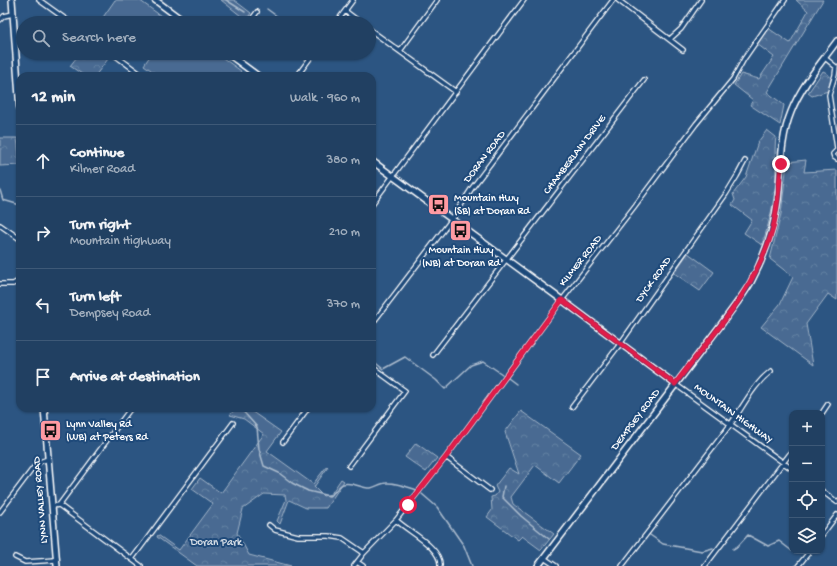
<!DOCTYPE html>
<meta charset="utf-8">
<style>
body{margin:0;font-family:"Gochi Hand",sans-serif;background:#294768;color:#f1f3f6}
.controls{position:absolute;right:12px;bottom:12px;display:grid;overflow:hidden;border-radius:8px;box-shadow:0 1px 3px #0004}
.controls button{width:36px;height:36px;display:grid;place-items:center;padding:0;border:0;border-bottom:1px solid #3e5977;background:#214062;color:#f1f3f6;font:20px sans-serif}
.stop{position:absolute;width:12px;height:12px;margin:-9px;border:3px solid #e11d48;border-radius:50%;background:#fff}
.stop.end{background:#e11d48;border-color:#fff;box-shadow:0 1px 4px #0008}
.list{margin:0;padding:0;list-style:none}
h2{display:flex;justify-content:space-between;align-items:center;height:52px;margin:0;padding:0 16px;font-size:17px}
h2 small{font-size:13px;font-weight:400;color:#a2afbe}
.list li{display:grid;grid-template-columns:26px 1fr auto;gap:12px;align-items:center;box-sizing:border-box;height:72px;padding:0 16px;border-top:1px solid #3e5977}
.list b{display:block;font-size:15px;white-space:nowrap}
.list p{margin:0;font-size:13px;white-space:nowrap;color:#a2afbe}
.list em{font-size:13px;font-style:normal;color:#a2afbe}
.icon{flex:none;width:22px;height:22px;fill:none;stroke:currentColor;stroke-width:2;stroke-linecap:round;stroke-linejoin:round}
.map{position:relative;flex:none;width:837px;height:566px;overflow:hidden}
.search{position:absolute;background:#214062;box-shadow:0 1px 3px #0004;left:16px;top:16px;width:360px;height:44px;display:flex;align-items:center;gap:10px;box-sizing:border-box;padding:0 14px;border-radius:22px;color:#a2afbe;font-size:15px}
.panel{position:absolute;background:#214062;box-shadow:0 1px 3px #0004;left:16px;top:72px;width:360px;height:340px;border-radius:12px}
.map>svg:first-child{display:block}
</style>
<div class="map">
<svg width="837" height="566" viewBox="0 0 837 566">
<defs>
<pattern id="forest-crowns" width="20" height="18" patternUnits="userSpaceOnUse"><rect width="20" height="18" fill="#486b92"/><path d="M2 6a3 3 0 1 1 6 0M12 15a3 3 0 1 1 6 0" fill="none" stroke="#6381a2"/></pattern>
</defs>
<rect width="100%" height="100%" fill="#2c5582"/>
<filter id="ink" filterUnits="userSpaceOnUse"><feTurbulence type="fractalNoise" baseFrequency=".025" numOctaves="2"/><feDisplacementMap in="SourceGraphic" scale="8" xChannelSelector="R" yChannelSelector="G"/><feConvolveMatrix kernelMatrix="1 2 1 2 8 2 1 2 1" color-interpolation-filters="sRGB"/></filter>
<g filter="url(#ink)">
<!-- forest -->
<path fill="url(#forest-crowns)" stroke="#a4b5c8" d="M221,0h13l17,13 -5,7z
M796,0h27l-56,92 17,13 -4,20 -30,-20 3,-5 -19,-15 7,-11 18,5 15,-22 -17,-13 11,-16 22,15 18,-32z
M80,53h20l8,6 -13,17h-10l-15,-10z
M823,71l4,2 4,5 -3,13 -16,5 -4,-3z
M767,130l9,7c-2,13 0,27 0,41 -1,22 -7,46 -14,67l-18,-12 8,-13 -20,-15 3,-5 -2,-6 13,-17 12,-35z
M0,138h17l3,27 -20,1z
M806,160l-2,12 33,-2v130l-9,-6 -22,30 7,41 -52,-38 19,-23 13,-27 -23,-18 11,-45 6,-52z
M688,253l26,19 -14,19 -26,-18z
M236,408h17l-2,3 30,21 -14,19 46,33 14,-18 1,1 -14,20 9,9 8,-2 10,-15 3,2 -18,27h-20l-17,-8 -9,24 -3,-3 9,-21 -1,-5 -21,-1 -21,15 -6,24 12,22 42,11h-94l-40,-29 1,-2 21,15 34,-46 -21,-15 8,-11 21,15 43,-59 -20,-15 -14,-4z
M521,411l60,43 -22,29 -24,-18 -24,32 2,7 41,30 -13,16 -19,-14 -4,4 -31,-23 5,-7 -1,-13 4,-1 3,-4 -3,-6 14,-18 10,6 -14,-42z
M416,443l21,15 -11,14 -21,-15z"/>
<!-- pitch -->
<path fill="#486b92" stroke="#a4b5c8" d="M115,0h24l29,21v2h-69z
M152,53h64l25,18 -3,5h-79l-15,-11z"/>
<g fill="none" stroke-linecap="round" stroke-linejoin="round">
<!-- stream -->
<path stroke="#acbcce" stroke-width="1.5" d="M226,0l19,12
M267,9l15,11 19,3
M0,190l3,10 17,5
M372,360l11,9 22,-12 31,23 9,9 26,-24 12,-4 19,13
M508,378l8,6
M240,408l17,19 2,22 5,17 15,7 13,10 16,8 21,5c6,-3 10,-11 14,-12 9,-3 19,5 28,4 5,-1 10,-5 15,-5 10,-1 21,4 31,7
M504,486l-2,11 19,19 28,23
M422,494l15,13 27,39 8,20
M650,535l13,9 39,7 11,-3
M733,549l5,-3 10,-11 20,11 11,-5 13,10"/>
<defs>
<path id="street" d="M39,0l32,23
M618,0l65,50
M345,11l16,12
M0,20l4,-4 9,-2
M249,23l8,-11
M336,23l17,-23
M369,29l87,63
M670,39l11,-10 20,-29
M400,51l37,-51
M112,53l31,23
M825,58l11,9 -1,8 -6,20 8,53
M297,76l17,-23
M837,150l-4,4 1,3 3,2
M372,204l152,-204
M0,225l20,14
M0,284h13l7,-4
M372,324l80,-105 20,-31 141,-188
M433,355l211,-275
M675,384l117,85
M572,407l48,-63 106,-150 11,-18 8,-15
M822,413l6,-9
M283,442l25,-34
M446,457l44,33
M349,466l56,-75 -33,-24
M822,491l15,11
M59,505l72,-97
M52,506l7,-1 82,61
M0,512l37,-49 11,-4
M396,520c13,12 46,28 44,46
M269,525l6,5 23,6h31l13,2 22,15
M822,535l15,-20
M15,557l10,5 31,-2
M544,558l12,8
M132,559l101,-136
M357,562l6,4
M354,566l10,-13 32,-33 50,-63 116,-157 72,-93 62,-83 37,-45 11,-20 41,-59
M622,566c36,-47 72,-94 108,-141 13,-18 23,-40 41,-54
M705,566l87,-115
M798,566l12,-15"/>
<path id="secondary" d="M12,0l8,111
M155,0l31,23
M227,53l31,23
M372,161l190,139 113,84
M44,408l13,158
M538,566l185,-244c9,-13 20,-26 28,-40 14,-26 23,-54 27,-83 3,-29 2,-60 13,-87 10,-26 30,-49 46,-71"/>
</defs>
<!-- street casing -->
<use href="#street" stroke="#fff" stroke-width="6"/>
<!-- secondary casing -->
<use href="#secondary" stroke="#fff" stroke-width="8"/>
<!-- street -->
<use href="#street" stroke="#1f4a7a" stroke-width="3.5"/>
<!-- secondary -->
<use href="#secondary" stroke="#1f4a7a" stroke-width="5"/>
</g>
</g>
<g fill="none" stroke-linecap="round" stroke-linejoin="round" filter="url(#ink)">
<!-- route -->
<path stroke="#e11d48" stroke-width="5" d="M408,505l38,-48 116,-157 113,84c37,-49 82,-96 98,-156 5,-21 6,-42 8,-64"/>
</g>
<!-- icons -->
<defs>
<symbol id="bus-square" viewBox="-11 -11 22 22"><rect x="-9" y="-9" width="18" height="18" rx="4" fill="#ff9aa2" stroke="#1f4a7a"/><path d="M-5-6H5V4H4V6H2V4H-2V6H-4V4H-5ZM-3.5-4V0h7V-4ZM-3.5 1.2v1.5H-2V1.2ZM2 1.2v1.5H3.5V1.2Z" fill="#111"/></symbol>
</defs>
<g fill-rule="evenodd">
<use href="#bus-square" x="426" y="192" width="25" height="25"/>
<use href="#bus-square" x="448" y="218" width="25" height="25"/>
<use href="#bus-square" x="38" y="418" width="25" height="25"/>
</g>
<g text-anchor="middle" dominant-baseline="central" stroke-width="4" stroke-linejoin="round" paint-order="stroke">
<!-- street labels -->
<g font-size="11" fill="#fff" stroke="#1f4a7a">
<text transform="translate(575 155) rotate(-53)">CHAMBERLAIN DRIVE</text>
<text transform="translate(485 157) rotate(-53)">DORAN ROAD</text>
<text transform="translate(581 261) rotate(-52)">KILMER ROAD</text>
<text transform="translate(654 280) rotate(-55)">DYCK ROAD</text>
<text transform="translate(733 414) rotate(36)">MOUNTAIN HIGHWAY</text>
<text transform="translate(636 420) rotate(-53)">DEMPSEY ROAD</text>
<text transform="translate(41 500) rotate(-95)">LYNN VALLEY ROAD</text>
</g>
<!-- poi labels -->
<g font-size="11" fill="#fff" stroke="#1f4a7a" text-anchor="start">
<text x="454" y="199">Mountain Hwy<tspan x="454" dy="13">(SB) at Doran Rd</tspan></text>
<text x="461" y="251" text-anchor="middle">Mountain Hwy<tspan x="461" dy="13">(NB) at Doran Rd</tspan></text>
<text x="66" y="425">Lynn Valley Rd<tspan x="66" dy="13">(WB) at Peters Rd</tspan></text>
</g>
<!-- park labels -->
<g font-size="11" fill="#dae1e9" stroke="#1f4a7a">
<text x="216" y="543">Doran Park</text>
</g>
</g>
</svg>
<div class="controls">
<button>+</button>
<button>−</button>
<button><svg class="icon" aria-label="locate" viewBox="0 0 24 24"><circle cx="12" cy="12" r="6"/><path d="M12 2v4M12 18v4M2 12h4M18 12h4"/></svg></button>
<button><svg class="icon" aria-label="layers" viewBox="0 0 24 24"><path d="M12 4l9 5-9 5-9-5zM3 14l9 5 9-5"/></svg></button>
</div>
<div class="stop" style="left:408px;top:505px"></div>
<div class="stop end" style="left:781px;top:164px"></div>
<div class="search"><svg class="icon" aria-label="search" viewBox="0 0 24 24"><circle cx="10" cy="10" r="6"/><path d="M15 15l6 6"/></svg>Search here</div>
<section class="panel">
<h2>12 min<small>Walk · 960 m</small></h2>
<ul class="list">
<li><svg class="icon" aria-label="ahead" viewBox="0 0 24 24"><path d="M12 20V5M6 11l6-6 6 6"/></svg><div><b>Continue</b><p>Kilmer Road</p></div><em>380 m</em></li>
<li><svg class="icon" aria-label="right" viewBox="0 0 24 24"><path d="M7 20v-9h11M14 6l5 5-5 5"/></svg><div><b>Turn right</b><p>Mountain Highway</p></div><em>210 m</em></li>
<li><svg class="icon" aria-label="left" viewBox="0 0 24 24"><path d="M17 20v-9H6M10 6l-5 5 5 5"/></svg><div><b>Turn left</b><p>Dempsey Road</p></div><em>370 m</em></li>
<li><svg class="icon" aria-label="arrive" viewBox="0 0 24 24"><path d="M6 21V4h12l-3 4 3 4H6"/></svg><div><b>Arrive at destination</b></div></li>
</ul>
</section>
</div>
